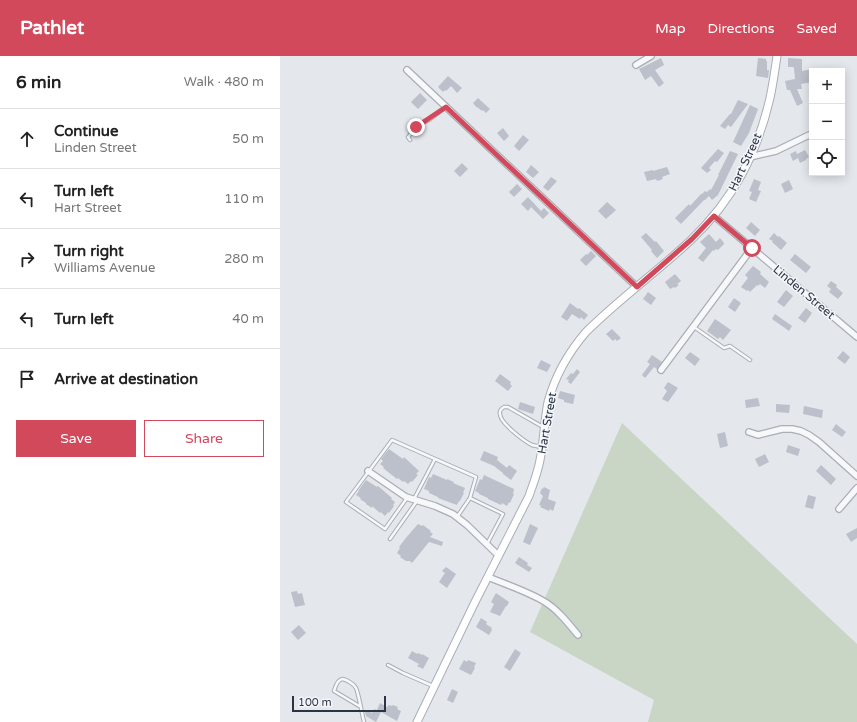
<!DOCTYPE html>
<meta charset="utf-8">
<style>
body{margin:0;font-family:"Varela Round",sans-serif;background:#f2f2f2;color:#222}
.controls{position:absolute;right:12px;top:12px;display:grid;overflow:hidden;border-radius:0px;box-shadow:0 2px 10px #0003}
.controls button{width:36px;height:36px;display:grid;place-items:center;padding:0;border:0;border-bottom:1px solid #e0e0e0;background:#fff;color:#222;font:20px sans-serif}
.scale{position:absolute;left:12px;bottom:10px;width:94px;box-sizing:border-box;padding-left:4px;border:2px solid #2b3445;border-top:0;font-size:11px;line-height:14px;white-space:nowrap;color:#2b3445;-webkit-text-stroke:3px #f4f6f9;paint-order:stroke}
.stop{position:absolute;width:12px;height:12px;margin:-9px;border:3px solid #d1495b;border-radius:50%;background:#fff}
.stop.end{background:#d1495b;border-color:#fff;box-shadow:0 1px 4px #0008}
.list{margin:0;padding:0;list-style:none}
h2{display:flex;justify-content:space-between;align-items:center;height:52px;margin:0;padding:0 16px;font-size:17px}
h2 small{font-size:13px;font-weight:400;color:#767676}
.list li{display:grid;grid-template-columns:26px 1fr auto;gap:12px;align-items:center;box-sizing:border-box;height:60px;padding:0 16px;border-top:1px solid #e0e0e0}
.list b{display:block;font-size:15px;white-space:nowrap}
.list p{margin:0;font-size:13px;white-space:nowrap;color:#767676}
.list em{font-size:13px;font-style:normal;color:#767676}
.actions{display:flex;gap:8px;padding:12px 16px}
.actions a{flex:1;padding:9px 0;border:1px solid #d1495b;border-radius:0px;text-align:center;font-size:14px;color:#d1495b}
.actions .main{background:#d1495b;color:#fff}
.icon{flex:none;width:22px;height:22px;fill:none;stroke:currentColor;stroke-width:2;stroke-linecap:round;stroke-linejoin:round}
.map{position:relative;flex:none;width:577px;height:666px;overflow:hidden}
header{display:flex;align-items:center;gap:24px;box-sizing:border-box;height:56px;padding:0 20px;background:#d1495b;color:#fff}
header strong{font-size:19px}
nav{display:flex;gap:22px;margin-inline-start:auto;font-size:14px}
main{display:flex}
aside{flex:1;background:#fff}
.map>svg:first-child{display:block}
</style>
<header>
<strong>Pathlet</strong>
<nav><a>Map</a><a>Directions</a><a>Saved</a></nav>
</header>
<main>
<aside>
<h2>6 min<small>Walk · 480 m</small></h2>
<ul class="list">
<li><svg class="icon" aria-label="ahead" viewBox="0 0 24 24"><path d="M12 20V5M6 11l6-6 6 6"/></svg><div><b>Continue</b><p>Linden Street</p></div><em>50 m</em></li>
<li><svg class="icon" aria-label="left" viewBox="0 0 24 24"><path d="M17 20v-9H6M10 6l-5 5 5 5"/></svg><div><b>Turn left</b><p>Hart Street</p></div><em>110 m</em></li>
<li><svg class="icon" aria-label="right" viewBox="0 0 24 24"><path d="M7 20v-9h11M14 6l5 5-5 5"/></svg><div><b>Turn right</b><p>Williams Avenue</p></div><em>280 m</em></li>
<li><svg class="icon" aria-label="left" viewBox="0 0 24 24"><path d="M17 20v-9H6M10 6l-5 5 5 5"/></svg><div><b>Turn left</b></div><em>40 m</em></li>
<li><svg class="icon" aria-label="arrive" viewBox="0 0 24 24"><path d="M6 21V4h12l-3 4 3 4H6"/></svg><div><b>Arrive at destination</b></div></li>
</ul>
<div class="actions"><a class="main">Save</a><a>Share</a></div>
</aside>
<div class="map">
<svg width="577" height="666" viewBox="0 0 577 666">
<rect width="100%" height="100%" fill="#e4e7ec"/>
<!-- green -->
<path fill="#c9d6c5" d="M342,367l235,221v78h-209l6,-22 -124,-68z"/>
<!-- building -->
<path fill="#bbc0ca" d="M381,2l3,7 -9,5 9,13 -5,4 -8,-11 -6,4 -6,-11z
M478,2l8,1v2h1v9h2l-1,8 -12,-2z
M508,2l14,1v12l10,-2v13l-11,2 1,5h-5l6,14 -6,3 -7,-16h-3l-2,-9 10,-2 -1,-11 -1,-1h-5z
M168,20l14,12 -5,5 -6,-7 -5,5 -1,-1 -2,2 -5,-5z
M140,37l7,7 -9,9 -7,-7z
M198,42l12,11 -4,4 -3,-3 -1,1 -5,-4v1l-4,-5z
M458,44l10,4 -17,23 -3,-2 -3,4 -5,-3 10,-12h1z
M470,49l8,4 -9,24 -8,13 -8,-4z
M223,72l6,8 -5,5 -7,-8z
M243,79l6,5 -10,11 -5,-5z
M438,93l6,4 -7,9 -2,-1 -6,7 2,2 -4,3 -6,-5z
M525,94l4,7 -3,2v1l-6,3 -2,-5 -5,3 -3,-7 6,-3 1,3z
M450,95l8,3 -20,41 -6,5 -3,-4 -4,4h-1l-23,24 -6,-6 14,-14 1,2 11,-12h1l3,-3 2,1 3,-3 1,1 8,-15h-1z
M182,107l6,6 -8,8 -6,-6z
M251,109l8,7 -6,6 -7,-6z
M387,111l3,7 -8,3 1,2 -6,2 -1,-2 -9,2 -3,-9 9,-2v1z
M271,121l6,4 -9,10 -5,-4z
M474,123l7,3 -3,8 3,1 -5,11 -7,-3 3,-7 -3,-1z
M509,124l4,9 -8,4 -4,-9z
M237,128l5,5 -8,8 -5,-5z
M248,141l13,14 3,-3 5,5 -6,6 -12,-12 -3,4 -7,-7z
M327,146l9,8 -10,9 -8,-8z
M471,166l9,8 -5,6 -9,-8z
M366,177l9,9 1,-1 8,10 -7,7 -6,-7 1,-1 -11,-13z
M494,177l4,4 1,-1 8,7 -6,7 -9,-8 1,-1 -4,-2z
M429,178l7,8 4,-4 4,5v1l-6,6 -2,-1 -2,2 -1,-1 -10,12 -5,-4 8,-10 -6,-6z
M311,195l5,5 -10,10 -6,-6 6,-6 1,1z
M515,198l16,13 -5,6 -16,-13z
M473,210l8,6 -1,2 9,8 -4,6 -5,-4 -2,2 -1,-1 -7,7 -2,-2 -1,1 -6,-4 7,-9 -3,-3z
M395,218l6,7 -4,3 2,1 -4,3 -1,-1 -4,2 -5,-7z
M551,225l6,4 -1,2 7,6 -5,6 -9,-7 2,-3 -4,-3z
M506,234l7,6 -9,11 -7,-5z
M368,236l8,6 -5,7 -8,-6z
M454,242l7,5 -6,9 -7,-5z
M290,247l8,6 1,-1 9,7 -4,5 -3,-3 -1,2 -8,-5 -5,7 -6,-4z
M526,252l6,5 -7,10 -7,-5z
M495,258l17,12 -3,5 -17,-12z
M435,263l16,11 -8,10 -3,-3 -2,2 -11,-8z
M332,273l9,9 -4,3 -2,-2 -2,2 -7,-7z
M563,295l7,6 -5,7 -8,-6z
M410,296l10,7 -5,7 -10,-8z
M372,299l10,7 -5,7 -3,-2 -9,11 -3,-3 8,-11 -3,-2z
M261,304l10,5 -4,7 -10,-4z
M297,313l3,3 -9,12 -3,-2 1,-2 -3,-1 5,-6 2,1z
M220,318l11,8 -1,2 2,2 -4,5 -13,-10z
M388,326l10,6 -10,14 -6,-3 5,-8 -3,-3z
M280,335l15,4 -2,9 -9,-2v-2l-6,-2z
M478,342l2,8 -14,2 -1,-8z
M240,346l15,5 -2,7 -15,-5z
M496,348l14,1 -1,8 -13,-1z
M524,350l19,4 -1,8 -19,-4z
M556,368l10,8 -4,5 -10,-7z
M445,376l3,14 -8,2 -3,-14z
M508,389l12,4 -2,7 -12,-4z
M109,393l14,10 1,-2 15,14 -3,3 2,1 -6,7 -1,-1 -3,3 -4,-3 -1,1 -5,-4 -1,1 -14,-11 1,-1 -4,-3 3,-3 -2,-2z
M204,395l14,6 -1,3 10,8 2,-3 8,6 -6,9 -8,-6v-1l-9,-7 -14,-6z
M485,398l4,8 -10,5 -4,-8z
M541,409l15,14 -5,6 -15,-14z
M153,418l14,6v-1l7,3 -1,1 12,5 -2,5h1l-4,8h-1l-2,4 -19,-7v-1l-9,-4v-2l-5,-2 5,-12 2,1z
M204,419l30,14 -1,5h1l-4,9 -1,-1 -2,4 -5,-3 -1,2 -13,-6v-1l-9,-4v-1l-4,-2 5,-12 2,1z
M86,424l11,7 1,-1 14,12 -1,1 4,3 -2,3 1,1 -5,7 -1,-1 -3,4 -4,-4 -1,1 -8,-7v2l-6,-4v-1l-6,-4 1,-1 -5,-3 3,-4h-1z
M264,431l6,3 -2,9 8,3 -3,9 -3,-2 -1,2 -9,-4 1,-2h-2l4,-9 -3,-3 2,-5 1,1z
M528,439l8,2 -3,12 -8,-2z
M138,468l4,2 1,-1 8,6 -1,1 3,2 -3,3 13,5 -1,4 -13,-4 -17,21 -2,-2h-4l-6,-4 1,-1 -4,-3 3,-5 -1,-1 6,-8z
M250,468l8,4 -8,17 -7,-3z
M577,472v10l-6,4 -5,-8z
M239,501l9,6 -1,2 5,3 -3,4 -14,-9z
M166,511l10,7 -9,14 -8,-6 6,-9 -3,-2z
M17,535l1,3 4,-1 3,12 -10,2 -4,-15z
M216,537l13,9 -2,4h-1l-6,10 -10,-4 4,-8 -3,-2z
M201,562l6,4 -1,2 6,4 -1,1 1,1 -3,5 -13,-8z
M19,569l7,8 -8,7 -7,-8z
M235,593l6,4 -11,18 -6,-4z
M132,595l5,3 1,-1 4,2v-1l7,4 -6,11 -6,-3 2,-2 -11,-6z
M184,604l3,2 1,-2 8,3 -2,4 1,1 -4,7 -12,-6z
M172,633l6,3 -5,11 -6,-3z
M100,647l7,4 2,-2 3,1 1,-1 5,2 -1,2 4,2 -4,10 -16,-9 -5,10 -10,-6 -1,-4 1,-2 6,3 2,-4 3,1z"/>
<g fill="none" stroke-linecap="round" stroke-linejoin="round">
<defs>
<path id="service" d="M130,84l-2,-3 11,-12 10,-5 17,-13
M414,271l30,21 6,-2 20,14
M261,391c-3,-1 -6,-1 -9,-2 -8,-4 -32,-22 -32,-31 -1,-3 1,-5 4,-7h4l35,20
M127,442l-22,31 -39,-27 46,-62 84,37 -6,21 33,16 -16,30
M134,443l21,-40
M177,461l13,-19
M110,483l27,-38
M108,609l15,8 30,13
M81,651l-27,-16c1,-3 3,-12 9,-12 4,1 11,5 13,9 3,7 6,26 8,34"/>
<path id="minor" d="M356,9l15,-9
M127,14l230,217
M470,101l26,-6 33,-16
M434,160l143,121
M381,314l91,-122
M469,376l9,3 24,-6h10l9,2 8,4 10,7 38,34
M88,415l38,26 29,9 18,8 14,11 31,30
M559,453l18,-21
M208,521c17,7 41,15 57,25 13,8 23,21 33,33"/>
<path id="secondary" d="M137,666l58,-120 54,-106c4,-12 9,-24 11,-36 4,-18 4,-39 8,-58 7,-26 20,-49 38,-70 33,-33 71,-60 105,-92 42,-40 66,-86 79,-142 3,-14 5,-28 7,-42"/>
</defs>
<!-- service casing -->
<use href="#service" stroke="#a9aeb7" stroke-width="4.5"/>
<!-- minor casing -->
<use href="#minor" stroke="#a9aeb7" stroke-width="8"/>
<!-- secondary casing -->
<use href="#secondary" stroke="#a9aeb7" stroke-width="9"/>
<!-- service -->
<use href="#service" stroke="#f7f8fa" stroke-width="2.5"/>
<!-- minor -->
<use href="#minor" stroke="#f7f8fa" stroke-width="5.5"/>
<!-- secondary -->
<use href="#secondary" stroke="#fff" stroke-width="7"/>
</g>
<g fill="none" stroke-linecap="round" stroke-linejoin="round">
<!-- route -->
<path stroke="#d1495b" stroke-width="5" d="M136,71l30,-20 191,180 55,-48 22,-23 38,32"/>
</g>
<g text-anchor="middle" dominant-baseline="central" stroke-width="3" stroke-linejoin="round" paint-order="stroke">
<!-- street labels -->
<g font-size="12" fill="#2b3445" stroke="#f4f6f9">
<text transform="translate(465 106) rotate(-65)">Hart Street</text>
<text transform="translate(524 236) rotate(40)">Linden Street</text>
<text transform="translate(267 367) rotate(-80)">Hart Street</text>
</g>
</g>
</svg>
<div class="controls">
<button>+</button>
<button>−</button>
<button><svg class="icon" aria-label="locate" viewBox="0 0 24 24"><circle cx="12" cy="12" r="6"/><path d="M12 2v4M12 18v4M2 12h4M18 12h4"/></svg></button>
</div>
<div class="scale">100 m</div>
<div class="stop" style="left:472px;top:192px"></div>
<div class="stop end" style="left:136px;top:71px"></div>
</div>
</main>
